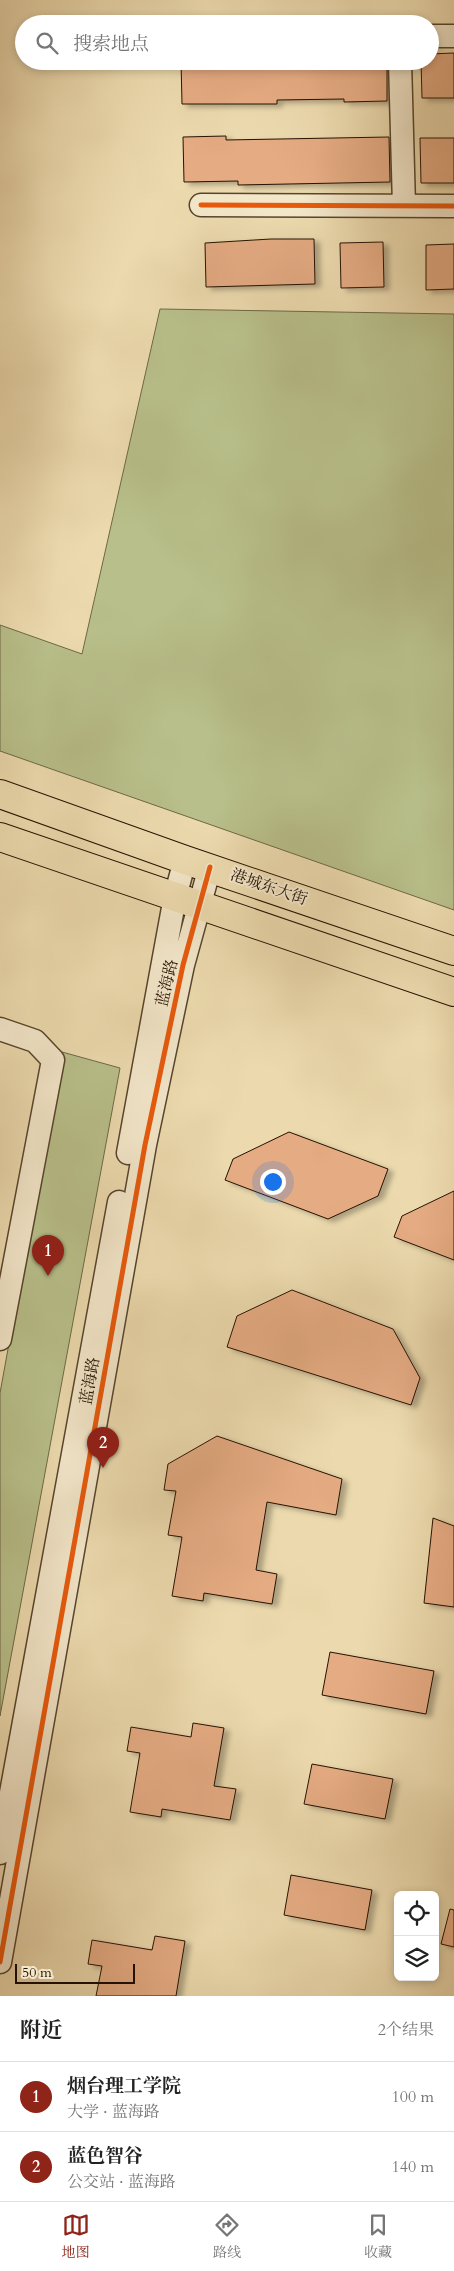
<!DOCTYPE html>
<html lang="zh">
<meta charset="utf-8">
<style>
body{margin:0;font-family:Cardo,"Noto Serif SC",serif;background:#f2f2f2;color:#222}
.controls{position:absolute;right:15px;bottom:15px;display:grid;overflow:hidden;border-radius:8px;box-shadow:0 2px 8px #0003}
.controls button{width:45px;height:45px;display:grid;place-items:center;padding:0;border:0;border-bottom:1px solid #e0e0e0;background:#fff;color:#222;font:25px sans-serif}
.scale{position:absolute;left:15px;bottom:12px;width:120px;box-sizing:border-box;padding-left:5px;border:2px solid #251202;border-top:0;font-size:14px;line-height:18px;white-space:nowrap;color:#251202;-webkit-text-stroke:4px #f3e7ca;paint-order:stroke}
.you{position:absolute;left:272px;top:1181px;width:18px;height:18px;margin:-12px;border:4px solid #fff;border-radius:50%;background:#1a73e8;box-shadow:0 0 0 8px #1a73e833}
.badge{display:grid;place-items:center;width:32px;height:32px;border-radius:50%;background:#8f2418;color:#fff;font-size:16px;font-weight:700}
.pin{position:absolute;translate:-50% -41px;filter:drop-shadow(0 1px 2px #0008)}
.pin::after{content:'';position:absolute;top:26px;width:18px;height:15px;background:inherit;clip-path:polygon(0 0,100% 0,50% 100%)}
.list{margin:0;padding:0;list-style:none}
h2{display:flex;justify-content:space-between;align-items:center;height:65px;margin:0;padding:0 20px;font-size:21px}
h2 small{font-size:16px;font-weight:400;color:#767676}
.list li{display:grid;grid-template-columns:32px 1fr auto;gap:15px;align-items:center;box-sizing:border-box;height:70px;padding:0 20px;border-top:1px solid #e0e0e0}
.list b{display:block;font-size:19px;white-space:nowrap}
.list p{margin:0;font-size:16px;white-space:nowrap;color:#767676}
.list em{font-size:16px;font-style:normal;color:#767676}
.icon{flex:none;width:28px;height:28px;fill:none;stroke:currentColor;stroke-width:2;stroke-linecap:round;stroke-linejoin:round}
.map{position:relative;flex:none;width:454px;height:1996px;overflow:hidden}
.search{position:absolute;background:#fff;box-shadow:0 2px 8px #0003;left:15px;right:15px;top:15px;height:55px;display:flex;align-items:center;gap:12px;box-sizing:border-box;padding:0 18px;border-radius:28px;color:#767676;font-size:19px}
.sheet{height:205px;background:#fff}
nav{display:flex;justify-content:space-around;align-items:center;box-sizing:border-box;height:70px;border-top:1px solid #e0e0e0;background:#fff;font-size:14px;color:#767676}
nav a{display:grid;justify-items:center;gap:2px}
nav .on{color:#8f2418}
.map>svg:first-child{display:block}
</style>
<div class="map">
<svg width="454" height="1996" viewBox="0 0 454 1996">
<defs>
<filter id="shadow"><feDropShadow dx="5.5" dy="3" stdDeviation="2.5" flood-color="#0004"/></filter>
</defs>
<rect width="100%" height="100%" fill="#ecdaae"/>
<filter id="stains"><feTurbulence type="fractalNoise" baseFrequency=".004" numOctaves="4"/><feColorMatrix values="0 0 0 0 .2 0 0 0 0 .09 0 0 0 0 .02 0 0 0 .5 -.17"/></filter>
<radialGradient id="worn" r=".72"><stop offset=".6" stop-color="#630" stop-opacity="0"/><stop offset="1" stop-color="#630" stop-opacity=".3"/></radialGradient>
<!-- green -->
<path fill="#b8bf8a" stroke="#6e6846" d="M160,309l294,5v596l-454,-159v-126l82,29z
M62,1052l58,16 -120,648v-323z"/>
<!-- building -->
<path fill="#e5ab83" stroke="#251202" filter="url(#shadow)" d="M454,53v45h-32l-1,-37h9v-7z
M181,61h206v40l-43,1v-3l-67,1v4h-95z
M226,136v4l163,-3 1,45 -152,3v-4l-54,1 -1,-45z
M420,138h34v45h-33z
M271,239h43l1,45 -109,3 -1,-44z
M383,242l1,45 -43,1 -1,-45z
M454,244v45l-28,1v-45z
M289,1132l99,37 -10,27 -50,23 -103,-39 8,-21z
M454,1191v69l-60,-23 8,-21z
M292,1290l101,39 27,49 -9,27 -184,-58 10,-31z
M217,1436l125,43 -6,36 -69,-13 -11,68 21,4 -5,30 -68,-11 -1,8 -31,-5 10,-59 -14,-2 8,-44 -12,-1 4,-26z
M433,1518l21,8v81l-30,-4z
M330,1652l104,19 -8,43 -104,-19z
M193,1723l31,5 -10,58 22,3 -6,31 -68,-11 -1,8 -31,-5 10,-59 -13,-2 4,-24 60,10z
M312,1764l81,15 -8,40 -81,-15z
M291,1875l81,15 -7,40 -81,-15z
M450,1909l4,1v37l-13,-3z
M155,1936l30,5 -9,55h-80l6,-30 -14,-2 4,-24 60,10z"/>
<g fill="none" stroke-linecap="round" stroke-linejoin="round">
<defs>
<path id="minor" d="M430,36h24
M400,61l4,145
M201,205l253,1
M0,1029l35,12 18,19 -53,279
M128,1153l47,-256 10,-37
M0,1853l119,-651
M0,1962l145,-817 38,-180 27,-98"/>
<path id="major" d="M0,794l185,66 269,91
M0,837l454,155"/>
</defs>
<!-- minor casing -->
<use href="#minor" stroke="#57442d" stroke-width="25"/>
<!-- major casing -->
<use href="#major" stroke="#251202" stroke-width="30"/>
<!-- minor -->
<use href="#minor" stroke="#f3e7ca" stroke-width="22"/>
<!-- major -->
<use href="#major" stroke="#ecdaae" stroke-width="28"/>
<defs>
<path id="cycleway" d="M201,205l253,1
M0,1962l145,-817 38,-180 27,-98"/>
</defs>
<!-- cycleway casing -->
<use href="#cycleway" stroke="#f3e7ca" stroke-width="8"/>
<!-- cycleway -->
<use href="#cycleway" stroke="#e8590c" stroke-width="5"/>
</g>
<g text-anchor="middle" dominant-baseline="central" stroke-width="4" stroke-linejoin="round" paint-order="stroke">
<!-- street labels -->
<g font-size="16" fill="#251202" stroke="#f3e7ca">
<text transform="translate(269 887) rotate(19)">港城东大街</text>
<text transform="translate(167 983) rotate(-77)">蓝海路</text>
<text transform="translate(90 1381) rotate(-80)">蓝海路</text>
</g>
</g>
<rect width="100%" height="100%" filter="url(#stains)"/>
<rect width="100%" height="100%" fill="url(#worn)"/>
</svg>
<div class="controls">
<button><svg class="icon" aria-label="locate" viewBox="0 0 24 24"><circle cx="12" cy="12" r="6"/><path d="M12 2v4M12 18v4M2 12h4M18 12h4"/></svg></button>
<button><svg class="icon" aria-label="layers" viewBox="0 0 24 24"><path d="M12 4l9 5-9 5-9-5zM3 14l9 5 9-5"/></svg></button>
</div>
<div class="scale">50 m</div>
<div class="you"></div>
<div class="pin badge" style="left:48px;top:1276px">1</div>
<div class="pin badge" style="left:103px;top:1468px">2</div>
<div class="search"><svg class="icon" aria-label="search" viewBox="0 0 24 24"><circle cx="10" cy="10" r="6"/><path d="M15 15l6 6"/></svg>搜索地点</div>
</div>
<section class="sheet">
<h2>附近<small>2个结果</small></h2>
<ul class="list">
<li><span class="badge">1</span><div><b>烟台理工学院</b><p>大学 · 蓝海路</p></div><em>100 m</em></li>
<li><span class="badge">2</span><div><b>蓝色智谷</b><p>公交站 · 蓝海路</p></div><em>140 m</em></li>
</ul>
</section>
<nav>
<a class="on"><svg class="icon" aria-label="map" viewBox="0 0 24 24"><path d="M3 6l6-2 6 2 6-2v14l-6 2-6-2-6 2zM9 4v14M15 6v14"/></svg>地图</a>
<a><svg class="icon" aria-label="directions" viewBox="0 0 24 24"><path d="M12 3l9 9-9 9-9-9zM9 14v-3h6M13 9l2 2-2 2"/></svg>路线</a>
<a><svg class="icon" aria-label="saved" viewBox="0 0 24 24"><path d="M7 4h10v16l-5-4-5 4z"/></svg>收藏</a>
</nav>
